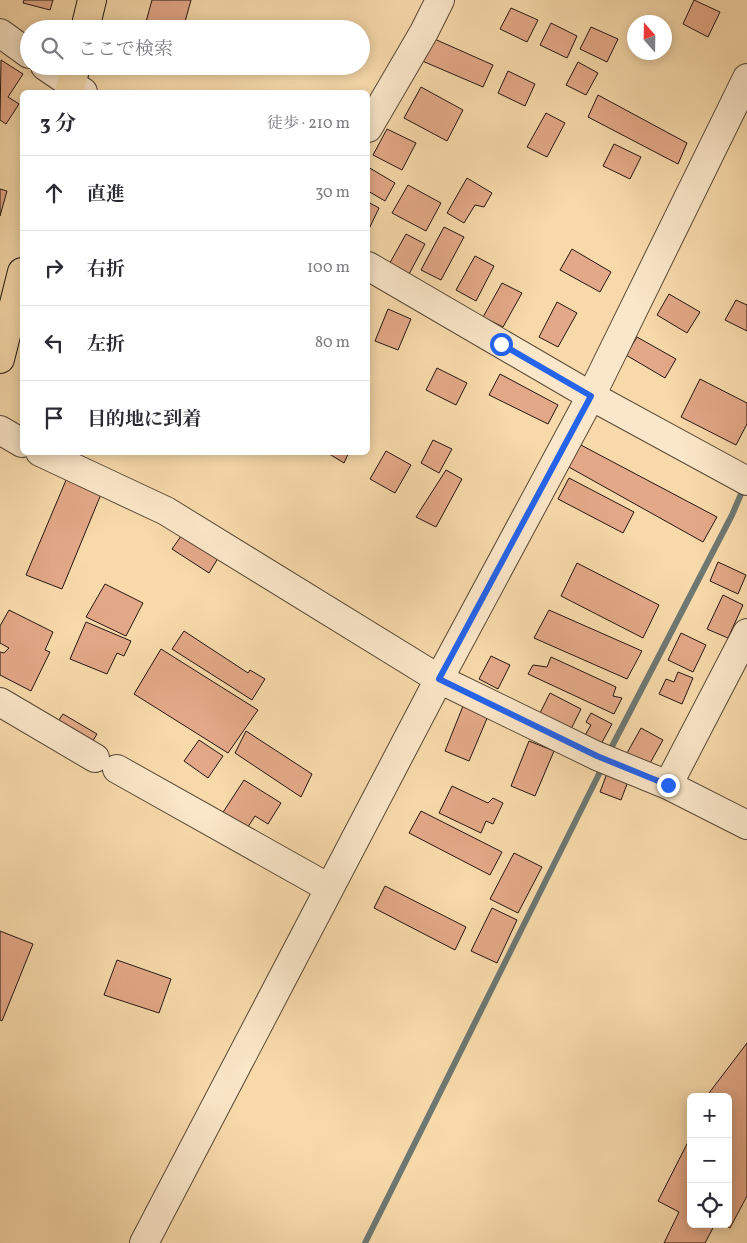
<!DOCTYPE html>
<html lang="ja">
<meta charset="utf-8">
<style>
body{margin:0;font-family:Vollkorn,"Noto Serif JP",serif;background:#f7f7f7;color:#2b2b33}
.controls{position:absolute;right:15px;bottom:15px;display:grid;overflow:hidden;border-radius:8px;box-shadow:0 2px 12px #0003}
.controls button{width:45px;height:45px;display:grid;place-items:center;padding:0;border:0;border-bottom:1px solid #e1e1e2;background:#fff;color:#2b2b33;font:25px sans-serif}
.compass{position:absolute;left:627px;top:15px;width:45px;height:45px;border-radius:50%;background:#fff;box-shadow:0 2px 12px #0003;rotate:340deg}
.stop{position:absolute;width:15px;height:15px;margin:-11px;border:4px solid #2563eb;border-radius:50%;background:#fff}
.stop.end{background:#2563eb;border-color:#fff;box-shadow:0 1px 5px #0008}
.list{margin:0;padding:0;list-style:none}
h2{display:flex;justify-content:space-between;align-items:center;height:65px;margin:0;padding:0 20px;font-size:21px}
h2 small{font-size:16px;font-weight:400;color:#7c7c81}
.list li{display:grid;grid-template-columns:32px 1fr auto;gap:15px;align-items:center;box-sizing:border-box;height:75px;padding:0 20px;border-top:1px solid #e1e1e2}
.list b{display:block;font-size:19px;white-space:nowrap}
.list em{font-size:16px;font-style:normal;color:#7c7c81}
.icon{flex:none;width:28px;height:28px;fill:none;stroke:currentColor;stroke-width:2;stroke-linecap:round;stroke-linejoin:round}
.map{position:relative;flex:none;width:747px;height:1243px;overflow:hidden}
.search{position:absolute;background:#fff;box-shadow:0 2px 12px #0003;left:20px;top:20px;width:350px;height:55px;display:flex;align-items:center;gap:12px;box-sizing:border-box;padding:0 18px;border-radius:28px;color:#7c7c81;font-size:19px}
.panel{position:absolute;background:#fff;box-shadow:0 2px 12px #0003;left:20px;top:90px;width:350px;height:365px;border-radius:8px}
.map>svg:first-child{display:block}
</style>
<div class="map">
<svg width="747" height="1243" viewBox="0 0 747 1243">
<rect width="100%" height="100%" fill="#f7d9aa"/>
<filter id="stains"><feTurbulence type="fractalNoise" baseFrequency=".004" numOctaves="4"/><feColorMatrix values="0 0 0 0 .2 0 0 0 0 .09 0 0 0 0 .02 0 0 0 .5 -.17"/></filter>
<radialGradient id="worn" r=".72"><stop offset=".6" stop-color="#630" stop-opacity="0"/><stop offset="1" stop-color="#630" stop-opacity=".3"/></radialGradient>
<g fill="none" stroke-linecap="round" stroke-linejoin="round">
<!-- stream -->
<path stroke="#6e7872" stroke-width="6" d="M608,754l124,-239 12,-28
M365,1243l238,-477"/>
</g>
<!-- building -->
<path fill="#e3a887" stroke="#231711" d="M24,0h29l-3,10 -27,-7z
M152,0h39l-8,29h-39z
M694,0l26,12 -12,25 -25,-13z
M511,8l27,12 -11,22 -27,-13z
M551,23l26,13 -10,22 -27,-13z
M591,27l27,12 -11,23 -27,-13z
M430,37l63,28 -10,22 -63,-27z
M1,60l22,14 -15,23 11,7 -13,20 -6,-4z
M578,62l20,11 -12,22 -20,-10z
M508,71l27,13 -10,22 -27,-13z
M421,87l42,23 -16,31 -43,-23z
M598,95l89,48 -9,21 -90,-47z
M546,113l19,10 -18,34 -20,-10z
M387,129l29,14 -14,27 -29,-15z
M614,144l27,13 -11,22 -27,-13z
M368,167l27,16 -10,18 -17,-10z
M467,178l25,15 -8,14 -9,-2 -11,18 -17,-10z
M408,185l33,18 -15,28 -34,-18z
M0,189l7,2 -7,25z
M368,202l11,6 -11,23z
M444,227l20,10 -23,43 -20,-10z
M406,234l19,10 -18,34 -20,-10z
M572,249l39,23 -11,20 -40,-22z
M475,256l19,10 -18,35 -20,-11z
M502,283l20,10 -19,34 -20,-10z
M669,294l31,18 -13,21 -30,-18z
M736,300l11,5v26l-22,-11z
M557,302l20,11 -19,34 -19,-10z
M388,309l23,10 -13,31 -23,-9z
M637,337l39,22 -11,19 -39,-23z
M437,368l30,15 -11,22 -30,-15z
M500,374l58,31 -10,19 -59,-29z
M700,379l47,24v21l-11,21 -55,-28z
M433,440l19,9 -13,24 -18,-10z
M579,444l138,73 -14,25 -136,-76z
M386,451l25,14 -16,28 -25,-14z
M326,452h23l-5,11z
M446,470l16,9 -26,48 -20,-10z
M69,473l35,14 -42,102 -36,-14z
M569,478l65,34 -11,21 -65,-34z
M184,532l36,23 -11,18 -37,-24z
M718,562l28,13 -8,19 -28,-13z
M577,563l82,42 -16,33 -82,-42z
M105,584l38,19 -17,33 -40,-19z
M723,595l20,10 -15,33 -21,-9z
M9,610l44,22 -8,18 5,2 -19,39 -31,-16v-23l4,1 5,-5 -9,-5v-17z
M549,610l93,41 -15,28 -93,-41z
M86,622l45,19 -7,15 -7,-3 -10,21 -37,-15z
M184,631l64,42 2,-3 15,9 -13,21 -80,-51z
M681,633l25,12 -13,27 -25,-12z
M161,649l97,61 -30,43 -94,-59z
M491,656l19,9 -12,24 -19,-10z
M551,657l65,30 -3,9 9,2 -8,16 -86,-40 5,-9 14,2z
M678,672l15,6 -11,26 -23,-10 7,-15 8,3z
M550,693l31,16 -11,22 -31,-16z
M463,706l25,10 -19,45 -24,-10z
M591,713l21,11 -12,22 -16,-9 7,-12 -5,-3z
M63,714l34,20 -6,10 -35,-20z
M641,728l22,12 -14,25 -22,-12z
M246,731l66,43 -11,23 -66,-44z
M199,740l24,16 -15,22 -24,-17z
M529,741l25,10 -19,45 -24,-10z
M609,768l21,8 -9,24 -21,-8z
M244,780l37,23 -13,21 -13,-8 -13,20 -24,-16z
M452,786l36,17 5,-5 10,5 -10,21 -7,-3 -5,12 -42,-20z
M421,811l81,41 -12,23 -81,-42z
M514,853l28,14 -24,46 -28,-14z
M385,886l81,41 -11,23 -81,-42z
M492,908l25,12 -20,43 -26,-12z
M0,931l33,13 -31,77 -2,-1z
M117,960l54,19 -12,34 -55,-18z
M747,1043v153l-17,32 -7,-4h5v-127h-22z
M691,1136v88h24l-10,19h-41l15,-31 -21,-11z"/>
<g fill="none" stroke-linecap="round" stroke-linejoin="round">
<defs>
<path id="minor" d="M0,33l29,21
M45,66l38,26
M368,128l56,-96 16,-32
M368,266l223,130 156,85
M0,430l22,13
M40,452l126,59 273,168 158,77 71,29 79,40
M0,702l95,56
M117,769l212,119
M668,785l79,-152
M144,1243l295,-564 152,-283 156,-318"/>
<path id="highway" d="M85,29l7,-29
M69,92l7,-26
M0,359l22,-87"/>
</defs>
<!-- minor casing -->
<use href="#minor" stroke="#584837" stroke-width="30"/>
<!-- highway casing -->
<use href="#highway" stroke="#231711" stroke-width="30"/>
<!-- minor -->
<use href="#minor" stroke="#fae6c8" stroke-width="28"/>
<!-- highway -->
<use href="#highway" stroke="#f7d9aa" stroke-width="28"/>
</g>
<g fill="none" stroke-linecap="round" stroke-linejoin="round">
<!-- route -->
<path stroke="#2563eb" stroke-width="6" d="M501,344l90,52 -152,283 158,77 71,29"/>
</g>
<rect width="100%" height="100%" filter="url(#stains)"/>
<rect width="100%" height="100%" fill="url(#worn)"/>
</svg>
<div class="controls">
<button>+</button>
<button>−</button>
<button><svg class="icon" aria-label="locate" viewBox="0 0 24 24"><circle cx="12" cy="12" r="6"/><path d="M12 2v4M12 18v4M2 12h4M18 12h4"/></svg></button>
</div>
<svg class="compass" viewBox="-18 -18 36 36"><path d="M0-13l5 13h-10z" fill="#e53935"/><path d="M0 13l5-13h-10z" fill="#7c7c81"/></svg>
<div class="stop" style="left:501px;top:344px"></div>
<div class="stop end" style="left:668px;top:785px"></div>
<div class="search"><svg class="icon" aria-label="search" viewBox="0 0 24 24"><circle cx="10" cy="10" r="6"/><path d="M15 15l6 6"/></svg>ここで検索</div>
<section class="panel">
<h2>3 分<small>徒歩 · 210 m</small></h2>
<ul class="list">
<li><svg class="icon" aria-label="ahead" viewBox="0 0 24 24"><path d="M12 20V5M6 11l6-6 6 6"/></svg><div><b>直進</b></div><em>30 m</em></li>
<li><svg class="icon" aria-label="right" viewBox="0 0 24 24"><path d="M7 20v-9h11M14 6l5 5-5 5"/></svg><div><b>右折</b></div><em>100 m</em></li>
<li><svg class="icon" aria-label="left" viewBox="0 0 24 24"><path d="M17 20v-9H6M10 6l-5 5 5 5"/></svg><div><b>左折</b></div><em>80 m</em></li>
<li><svg class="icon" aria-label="arrive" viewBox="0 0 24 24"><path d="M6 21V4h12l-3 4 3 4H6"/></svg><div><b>目的地に到着</b></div></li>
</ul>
</section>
</div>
